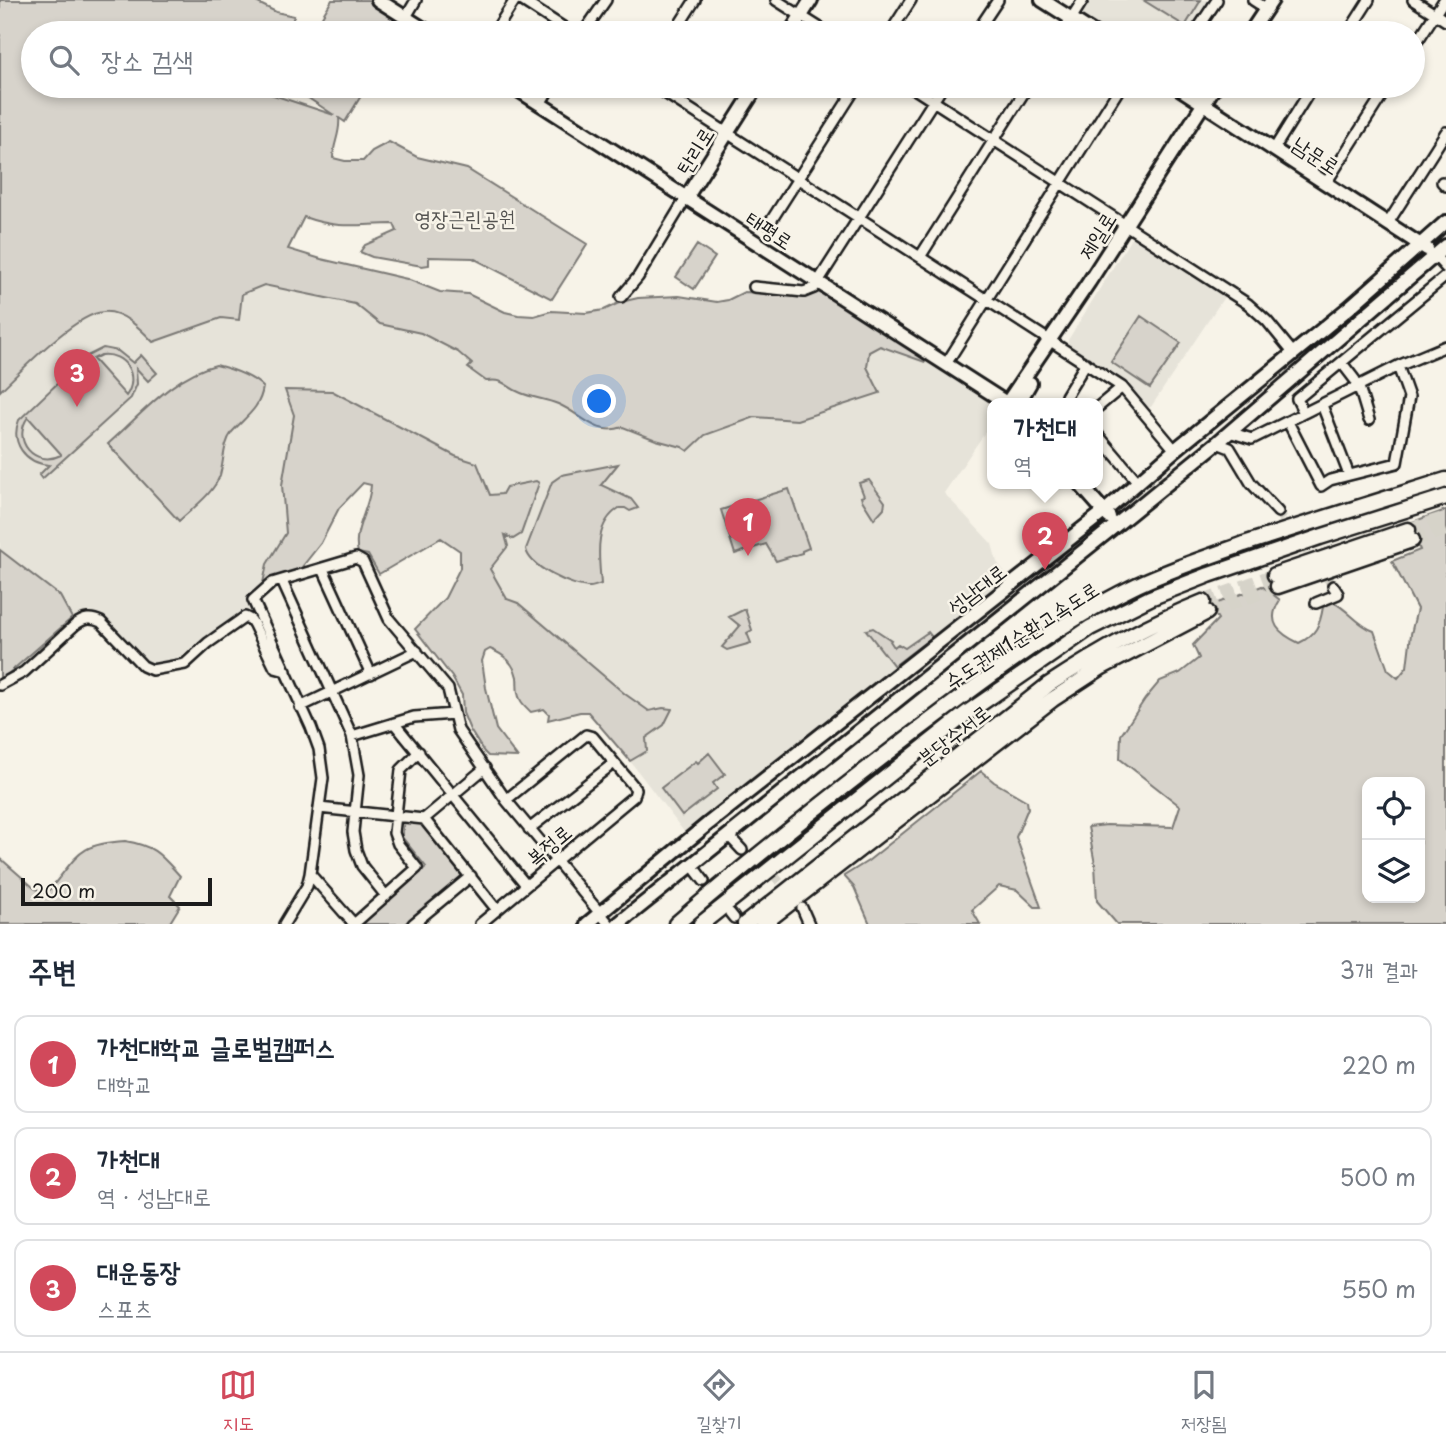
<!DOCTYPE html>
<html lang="ko">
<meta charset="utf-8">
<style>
body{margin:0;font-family:"Playpen Sans","Poor Story",sans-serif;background:#f2f2f3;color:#1f2937}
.controls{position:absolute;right:21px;bottom:21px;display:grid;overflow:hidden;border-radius:14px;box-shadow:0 4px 10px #0003}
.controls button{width:63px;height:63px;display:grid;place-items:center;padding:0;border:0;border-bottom:2px solid #e0e1e3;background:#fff;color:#1f2937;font:35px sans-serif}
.scale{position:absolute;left:21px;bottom:18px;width:191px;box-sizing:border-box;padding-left:7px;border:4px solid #1c1c1c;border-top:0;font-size:19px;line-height:24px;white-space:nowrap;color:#1c1c1c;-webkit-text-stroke:5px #f7f3e8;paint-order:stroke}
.you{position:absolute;left:600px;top:402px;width:24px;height:24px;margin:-18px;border:5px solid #fff;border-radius:50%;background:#1a73e8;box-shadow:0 0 0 10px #1a73e833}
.badge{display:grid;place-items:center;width:46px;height:46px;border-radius:50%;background:#d1495b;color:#fff;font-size:23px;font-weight:700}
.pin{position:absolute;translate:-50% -58px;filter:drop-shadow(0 2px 4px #0008)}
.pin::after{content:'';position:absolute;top:37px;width:24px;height:21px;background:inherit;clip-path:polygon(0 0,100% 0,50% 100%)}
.popup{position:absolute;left:987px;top:398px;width:116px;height:91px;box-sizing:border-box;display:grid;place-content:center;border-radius:14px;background:#fff;filter:drop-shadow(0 2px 5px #0005);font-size:23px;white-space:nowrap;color:#747a83}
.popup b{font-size:26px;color:#1f2937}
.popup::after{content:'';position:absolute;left:50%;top:100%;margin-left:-14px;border:14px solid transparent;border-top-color:#fff}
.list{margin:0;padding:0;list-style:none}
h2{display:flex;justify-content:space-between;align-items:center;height:91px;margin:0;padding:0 28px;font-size:30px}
h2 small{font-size:23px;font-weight:400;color:#747a83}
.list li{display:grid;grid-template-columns:46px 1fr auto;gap:21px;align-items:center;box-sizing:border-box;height:98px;margin:0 14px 14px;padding:0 14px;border:2px solid #e0e1e3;border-radius:14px}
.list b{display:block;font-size:26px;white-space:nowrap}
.list p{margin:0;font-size:23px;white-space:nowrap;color:#747a83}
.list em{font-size:23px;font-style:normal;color:#747a83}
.icon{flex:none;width:38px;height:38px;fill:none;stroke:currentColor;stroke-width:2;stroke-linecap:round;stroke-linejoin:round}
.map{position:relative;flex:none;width:1446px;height:924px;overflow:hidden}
.search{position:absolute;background:#fff;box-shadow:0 4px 10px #0003;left:21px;right:21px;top:21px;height:77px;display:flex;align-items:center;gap:18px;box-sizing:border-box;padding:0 24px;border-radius:38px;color:#747a83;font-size:26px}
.sheet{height:427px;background:#fff}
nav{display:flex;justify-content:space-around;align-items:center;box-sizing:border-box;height:98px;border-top:2px solid #e0e1e3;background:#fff;font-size:19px;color:#747a83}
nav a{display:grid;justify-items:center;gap:4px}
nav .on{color:#d1495b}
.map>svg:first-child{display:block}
</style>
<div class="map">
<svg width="1446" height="924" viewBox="0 0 1446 924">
<rect width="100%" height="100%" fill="#f7f3e8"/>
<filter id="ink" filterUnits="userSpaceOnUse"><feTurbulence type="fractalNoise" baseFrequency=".0143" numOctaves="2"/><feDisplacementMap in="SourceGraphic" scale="14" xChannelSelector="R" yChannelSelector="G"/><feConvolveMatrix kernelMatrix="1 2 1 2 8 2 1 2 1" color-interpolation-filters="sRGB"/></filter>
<g filter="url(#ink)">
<!-- built -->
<path fill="#e6e3d9" d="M1087,0h126l-22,33h-93l-23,-14z
M1137,236l85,56 2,5 -73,110h-6l-18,-22 -59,-39v-6l64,-103z
M264,285l91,19 25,20 41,9 21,10 31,21 -4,4 38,16 12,9 40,11 35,22 17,5 12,-4 33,13 26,7 6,4 17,-16 50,-18h15l12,3 97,-28 -12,-25 2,-15 11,-6 44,16 4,-5 70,47h-6v18l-48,71 48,51 5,18 12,16 -127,97 -197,158 -55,-72 17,-10 -1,-13 18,-13 -1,-17 -14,3 -24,-17 -107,-91 -11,-4 -10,-14 -7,-16 18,-24 -27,-76 -12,-9 -14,-4 -123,-65 -38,24 -12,70 4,48 -19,31 -4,23 -9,9 -9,21 -56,44 -37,9 -61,-52h-19l-12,-23 -60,-45v-159l42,-40 40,-32 21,-8 15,4 16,10 19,17 68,-24 18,2 3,-26z"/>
<!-- green -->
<path fill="#d7d3cb" stroke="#7a7874" stroke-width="2" fill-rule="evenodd" d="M0,0h252l24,12 18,4 -6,17h-255v53h228l6,7 67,22 -44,-29h77l-22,36 -6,-4c2,14 -6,26 -6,40l12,3h18l9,-10 17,-9 28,15 50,12 120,75 -35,55 -79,-41 -44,-1v8l-7,1 -50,-9 -12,-5 5,-7 32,-14 -3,-7c-34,0 -55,6 -90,-7l-16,32 33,10 86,20 33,13 28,2 37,18 13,3 16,1 17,-5 35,2 18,-3 17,-8 17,-4 41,-2 38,6 11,-2 16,-8 57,3 17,-5 110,67 -3,5 -45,-16 -11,6 -2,15 13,26 -83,27 -42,-3 -50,18 -17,16 -6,-4 -26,-7 -33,-13c-27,10 -41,-13 -65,-23 -12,-5 -25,-6 -37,-11 -16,-6 -16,-15 -35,-12l-18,-13 4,-4 -14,-12 -37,-19 -41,-9 -25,-20 -91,-19 -22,9 -3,26 -18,-2 -68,24c-12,-13 -31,-32 -50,-30 -28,2 -82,59 -103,79z
M332,0h36l37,24 -6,9h-87z
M1143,0h58l-16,26z
M697,245l18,12 -21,32 -18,-12z
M1141,316l40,27 -31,45 -39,-26z
M103,348l15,3 15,12 8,-8 16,18 -9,8 -12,-13 1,16 -6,14 -89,81 -3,-4 10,-10c-24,-2 -39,-22 -30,-45l66,-63zM101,355c24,-3 39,21 25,41l-33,-37zM28,417l33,37v1c-26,13 -50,-14 -33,-38z
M216,365c16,4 35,10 47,22 -3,22 -18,30 -31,45 -9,12 -8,29 -12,43 -6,18 -27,33 -41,46l-71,-77c32,-28 65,-69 108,-79z
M285,390l47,1 123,65 22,7 13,32 12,-1 4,-7 30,-6 3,2 -18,51 -8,5 -8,-4 3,11 -18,23 17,30 11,4 107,91 24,17 14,-3 9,1 -8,16 -18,13 1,13 -17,10 -42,-49h-8l-32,8 1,-6 -5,-5 -13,3c-4,-4 -9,-8 -11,-13 -4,-7 -2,-15 -3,-22 -3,-14 -14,-23 -27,-28l-5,3 -3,9 4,27 10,41 21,28 -29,-1 -4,-4 -14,-22 -7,-17 -1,-18 -10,-18 -37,-48 30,-31 15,-30v-17l-19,-13 -62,36 -11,-19 -10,-2c-6,-23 12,-45 13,-68l-8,-2 -24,25 -18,35 -23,29 -36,16 5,-24 19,-31 -4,-48 12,-70z
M618,464l-17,21 30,14 7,9 -8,3 -5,-3h-6c-26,17 -20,49 -18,76 -3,1 -8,3 -11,3 -18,0 -61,-20 -64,-38l26,-67 10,-7z
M869,480l16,22 -1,6 -10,11 -12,-19 -1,-3 3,-1 -5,-13z
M789,489l20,59 -7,3v2l-26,8 -10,-17 -31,10 -14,-44z
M1446,510v414h-329l-20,-23 -2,-37 -7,-37 19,-2 66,2 7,-21 -60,-47 1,-24 24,-36 15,-18 20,-8 19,-15 -6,-13 25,-26 -8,-13 52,-20 18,14c-15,23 0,34 19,43 17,-8 21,-18 24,-36l10,-5c16,8 24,23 41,29l14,39 10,8 9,-11 4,-33 6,-25 -25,-48 28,-11 -11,-27zM1367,782h53v116h-53z
M0,550l60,46 12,22 -72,63z
M745,609l7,21 -5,3 4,10 -24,7 -5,-3 18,-21 -11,-9z
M873,628l18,12 -1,1 4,6 4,-3 7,4 23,-16 4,5 -38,29 -28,-36z
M709,753l16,21 -12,9 4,6 -35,27 -21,-28 35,-27 2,2z
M981,771l13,11 33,19 1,7 -12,29 25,70h-6l-18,-17 -18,-4 -27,24 8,14h-110l-16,-37 -10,-11 24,-15z
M404,820l21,3 41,52 -60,49h-41l-2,-2 63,-55 -24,-30z
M125,841c30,5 35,13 55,35l-10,20 10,10 -11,18h-169v-66l34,30 10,5 6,-4c29,-34 27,-45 75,-48z"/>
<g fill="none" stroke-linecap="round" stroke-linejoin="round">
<!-- minor-tunnel -->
<path stroke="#d6d3c9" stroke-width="9" stroke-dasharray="9 4.5" stroke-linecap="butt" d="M1278,512l55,74
M742,850l30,23 18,21"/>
<!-- highway-tunnel -->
<path stroke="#d6d3c9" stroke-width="14" stroke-dasharray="14 7" stroke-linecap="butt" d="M1408,530l38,-12
M1412,540l34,-11
M1203,602l72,-27
M1207,612l71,-26"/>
<defs>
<path id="minor" d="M521,0l51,33
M776,0l52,33
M1253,0l14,9
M1413,0l33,21
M406,17l10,-17
M494,33l21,-33
M583,33l23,-33
M674,33l21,-33
M890,33l21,-33
M976,33l22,-33
M1062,33l21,-33
M1195,33l22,-33
M1348,33l21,-33
M1413,48l31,-48
M654,86l468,301 53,63
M910,86l338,218 19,17 27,33
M540,104l11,-18
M1274,149l39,-63
M1442,182l4,4
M1326,183l62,-97
M1388,223l58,-91
M769,224l88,-138
M1435,256l11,12
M920,257l108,-171
M754,287l50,5 10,-4 129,-202
M621,297l17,-20 48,-79
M1342,363l13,17
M946,364l175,-278
M1359,387l10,33
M1068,404l-2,-8 20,-33
M1322,405l27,70
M1098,407l24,-20
M1304,413l-7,-14 149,-123
M1288,422l33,64 9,-6 67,-17 12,-66 -11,-31
M1229,432l23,7 146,-73 48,-20
M1098,435l40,47
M1217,443l13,5 21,35 27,29
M323,569l48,105
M282,581l70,155 7,39 -6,57 3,18 6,16 24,30
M1316,603l22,-9 -5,-8
M0,685l24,-13 51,-47c9,-7 16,-8 26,-3l42,44 9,4 33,-6 23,-21 37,-26 6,3 3,5 21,43 11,3
M300,707l117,-56
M394,723l132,162
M352,736l62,-19 40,-3
M319,808l105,11 73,91
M424,819l61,-51
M529,829l85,-66
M728,835l14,15
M691,864l13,17
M310,874l44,50
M802,908l7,16
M730,913l4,5
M284,924l23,-38 3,-12 13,-96 -4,-29 -8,-22 -58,-127 19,-17 84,-25 7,4 26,57 59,70 10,41 48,70 103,124
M354,924l63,-56 -19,-24 -4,-11 7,-63 18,-18
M413,924l58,-48
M480,924l154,-128 2,-7 -43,-52 -7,-2 -80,65"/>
<path id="major" d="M378,0l52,33
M1042,0l52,33
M790,33l21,-33
M1250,33l22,-33
M512,86l496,318
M1176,86l251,163
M686,198l71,-112
M1007,403l82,-121 126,-196
M1018,404l12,-21
M1080,484l29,33
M587,924l122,-101 396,-312 70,-61 175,-143 96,-85
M618,924l513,-411 86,-70 229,-197"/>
<path id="highway" d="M1275,575l133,-45
M1278,586l134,-46
M676,924c77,-67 158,-130 239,-192 68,-51 140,-107 216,-144 36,-18 75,-30 113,-44 67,-22 135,-43 202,-64
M701,924l266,-211 123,-85 60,-30 59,-23 111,-38 126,-40
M745,924l303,-239c50,-33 100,-61 155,-83
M763,924l290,-225 49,-32 105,-55"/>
</defs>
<!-- minor casing -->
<use href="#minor" stroke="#1c1c1c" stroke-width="14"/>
<!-- major casing -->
<use href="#major" stroke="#1c1c1c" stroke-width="18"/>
<!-- highway casing -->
<use href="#highway" stroke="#1c1c1c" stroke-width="19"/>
<!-- minor -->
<use href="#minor" stroke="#f7f3e8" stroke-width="9"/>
<!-- major -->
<use href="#major" stroke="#f7f3e8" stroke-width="12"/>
<!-- highway -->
<use href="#highway" stroke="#f7f3e8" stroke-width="14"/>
</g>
</g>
<g text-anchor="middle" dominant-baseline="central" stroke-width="5" stroke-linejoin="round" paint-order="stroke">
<!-- street labels -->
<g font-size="21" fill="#1c1c1c" stroke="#f7f3e8">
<text transform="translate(694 150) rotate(-58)">탄리로</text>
<text transform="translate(1317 154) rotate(33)">남문로</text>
<text transform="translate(770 229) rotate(33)">태평로</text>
<text transform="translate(1096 235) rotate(-58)">제일로</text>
<text transform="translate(976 588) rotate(-38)">성남대로</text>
<text transform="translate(1021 634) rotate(-33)">수도권제1순환고속도로</text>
<text transform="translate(953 734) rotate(-38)">분당수서로</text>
<text transform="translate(548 844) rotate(-40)">복정로</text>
</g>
<!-- park labels -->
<g font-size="21" fill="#545351" stroke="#f7f3e8">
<text x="465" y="217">영장근린공원</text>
</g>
</g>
</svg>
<div class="controls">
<button><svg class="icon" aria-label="locate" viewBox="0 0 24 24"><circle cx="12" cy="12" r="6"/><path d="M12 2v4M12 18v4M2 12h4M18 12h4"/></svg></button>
<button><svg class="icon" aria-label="layers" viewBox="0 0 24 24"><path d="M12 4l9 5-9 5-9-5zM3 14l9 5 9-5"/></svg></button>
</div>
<div class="scale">200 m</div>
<div class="you"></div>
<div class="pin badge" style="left:748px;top:556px">1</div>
<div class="pin badge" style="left:1045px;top:570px">2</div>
<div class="popup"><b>가천대</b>역</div>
<div class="pin badge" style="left:77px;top:407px">3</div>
<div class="search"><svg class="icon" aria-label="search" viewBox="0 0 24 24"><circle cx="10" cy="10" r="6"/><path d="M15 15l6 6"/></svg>장소 검색</div>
</div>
<section class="sheet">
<h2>주변<small>3개 결과</small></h2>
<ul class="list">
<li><span class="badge">1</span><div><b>가천대학교 글로벌캠퍼스</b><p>대학교</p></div><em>220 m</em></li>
<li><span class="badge">2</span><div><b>가천대</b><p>역 · 성남대로</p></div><em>500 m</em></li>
<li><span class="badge">3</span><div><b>대운동장</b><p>스포츠</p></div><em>550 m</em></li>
</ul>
</section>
<nav>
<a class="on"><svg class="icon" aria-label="map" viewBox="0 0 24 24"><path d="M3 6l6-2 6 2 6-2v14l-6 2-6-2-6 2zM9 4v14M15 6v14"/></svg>지도</a>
<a><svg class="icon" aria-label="directions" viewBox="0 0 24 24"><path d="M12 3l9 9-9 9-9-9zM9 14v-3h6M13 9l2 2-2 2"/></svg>길찾기</a>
<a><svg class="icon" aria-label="saved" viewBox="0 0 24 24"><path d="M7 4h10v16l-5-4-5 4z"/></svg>저장됨</a>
</nav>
